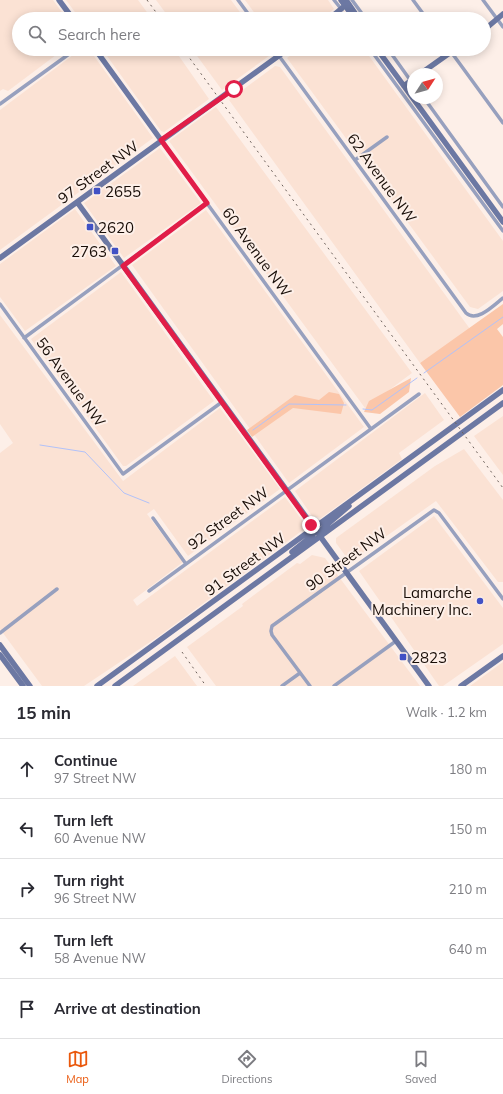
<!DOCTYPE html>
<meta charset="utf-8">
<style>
body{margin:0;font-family:Mulish,sans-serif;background:#f7f7f7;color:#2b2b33}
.compass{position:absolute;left:407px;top:68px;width:36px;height:36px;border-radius:50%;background:#fff;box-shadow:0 2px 10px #0003;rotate:54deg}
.stop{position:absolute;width:12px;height:12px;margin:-9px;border:3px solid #e11d48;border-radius:50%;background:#fff}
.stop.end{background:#e11d48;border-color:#fff;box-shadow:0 1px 4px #0008}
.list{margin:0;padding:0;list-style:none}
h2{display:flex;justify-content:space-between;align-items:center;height:52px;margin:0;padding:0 16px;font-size:17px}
h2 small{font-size:13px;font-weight:400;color:#7c7c81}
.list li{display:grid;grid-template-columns:26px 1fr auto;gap:12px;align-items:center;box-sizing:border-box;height:60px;padding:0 16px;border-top:1px solid #e1e1e2}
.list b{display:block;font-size:15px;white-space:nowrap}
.list p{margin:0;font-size:13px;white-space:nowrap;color:#7c7c81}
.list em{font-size:13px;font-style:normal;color:#7c7c81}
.icon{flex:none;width:22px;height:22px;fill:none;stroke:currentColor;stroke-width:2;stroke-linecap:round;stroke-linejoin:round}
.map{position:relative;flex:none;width:503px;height:686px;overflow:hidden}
.search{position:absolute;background:#fff;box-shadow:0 2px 10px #0003;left:12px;right:12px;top:12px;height:44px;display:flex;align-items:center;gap:10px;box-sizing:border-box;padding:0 14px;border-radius:22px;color:#7c7c81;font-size:15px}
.sheet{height:352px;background:#fff}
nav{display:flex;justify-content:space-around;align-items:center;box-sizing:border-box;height:56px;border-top:1px solid #e1e1e2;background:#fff;font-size:11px;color:#7c7c81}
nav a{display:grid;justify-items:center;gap:2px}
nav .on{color:#ea580c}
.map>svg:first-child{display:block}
</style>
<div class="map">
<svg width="503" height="686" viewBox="0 0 503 686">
<rect width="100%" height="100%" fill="#fdefe8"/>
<!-- built -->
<path fill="#fbe2d4" d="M0,0h53l14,19h-48v30h45l-56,42 -5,-2 -3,2z
M66,0h72l14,19h-72z
M156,0h75l14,19h-75z
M245,0h83l6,9 -13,10h-62z
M81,49h8l64,89 -153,112v-140z
M102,49h72l35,50 -45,33 -3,-1z
M192,49h75l2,3v4l-47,34z
M298,49h66l139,192v50l-25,18 -8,-2 -183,-249z
M275,66l5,1 190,262 -50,34 -191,-263z
M216,107l196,266 -47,35 -196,-267z
M160,148l41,55 -77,55 -40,-55z
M75,209l41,57 -91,65 -25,-34v-33z
M206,210l158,217 -75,56 -157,-218z
M121,272l93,129 -88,65h-3l-92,-127z
M0,315l123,166 97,-73 60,81 -92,67 -34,-47 -7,5 36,48 -50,38 4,6 148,-109 22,30 -148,109 -75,50h-42l-42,-57v-176l13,-10 -13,-19z
M425,393l19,27 -45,33 3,6 -81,59 -9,-2 -17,-25z
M503,416v59l-29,-39z
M464,449l39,51v82h-5l-62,-81 -86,61 -14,-19v-5l99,-72z
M434,516l69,92v36l-60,42h-4l-80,-115z
M312,555l13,3 95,128h-204l-29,-39 56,-41 -1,-2 55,-41 3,1z
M175,656l22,30h-64z
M503,662v24h-33z"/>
<!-- green -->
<path fill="#fbc6a9" d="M503,304v20l-6,5 6,8v48l-43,32 -40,-54z
M411,378l-2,14 -29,22 -16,-2 5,-11z
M329,392l10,2 5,9 -3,11 -48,-6 -41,29 -5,-7 48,-35 24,5z"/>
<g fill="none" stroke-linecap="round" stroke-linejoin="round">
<!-- stream -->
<path stroke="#b2c2f9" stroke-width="1" d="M424,373l79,-56
M363,409l9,1 45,-32
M253,430l36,-26 57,1
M40,445l45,7 39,41 25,10"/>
<!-- street -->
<path stroke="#97a0be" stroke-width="3.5" d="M238,0l14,19
M334,0l8,10
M352,0l14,19
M413,0l14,19
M483,0l20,27
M274,49l192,264c11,10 28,-8 37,-15
M370,49l133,182
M388,49l25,35
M449,49l54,74
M424,98l79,109
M0,104l76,-55
M161,140l210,289
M355,160l32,-23
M0,304l123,170 99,-72
M24,338l183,-135
M153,518l33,46
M149,591l270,-197
M0,633l57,-44
M282,686l18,-13
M310,686l-38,-51 -1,-4 1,-5 162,-116 5,3 64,86
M334,686l62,-45"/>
<!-- secondary -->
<path stroke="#6c78a3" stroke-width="5.5" d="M59,0l14,19
M341,0l14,19
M346,0l13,19
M329,19l19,-16
M484,30l19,-16
M95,49l66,91
M377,49l126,173
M420,74l31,-22 7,-3
M404,86l9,-7
M77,202l352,484
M0,258l288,-209
M320,537l2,-8 27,-23
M292,552l21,-17 1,-7
M0,645l30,41
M0,655l23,31
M97,686l406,-296
M115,686l388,-283
M461,686l42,-30"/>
<!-- rail -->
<path stroke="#6d615b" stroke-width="1" stroke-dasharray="2 4" stroke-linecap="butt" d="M147,0l14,19
M183,49l320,439
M182,652l24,34"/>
</g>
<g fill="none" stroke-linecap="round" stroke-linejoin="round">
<!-- route -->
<path stroke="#e11d48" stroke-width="5" d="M234,89l-73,51 46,63 -84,63 188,259"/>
</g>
<!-- markers -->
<g fill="#4151c5" stroke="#fdefe8" stroke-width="1.5">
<rect x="93" y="187" width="8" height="8" rx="2"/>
<rect x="86" y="223" width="8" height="8" rx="2"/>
<rect x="111" y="247" width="8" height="8" rx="2"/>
<circle cx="480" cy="601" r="4"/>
<rect x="399" y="653" width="8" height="8" rx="2"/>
</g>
<g text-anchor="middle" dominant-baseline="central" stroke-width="4" stroke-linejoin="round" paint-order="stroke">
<!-- street labels -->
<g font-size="15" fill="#180d07" stroke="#fdefe8">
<text transform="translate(98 172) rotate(-36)">97 Street NW</text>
<text transform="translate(382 178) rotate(54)">62 Avenue NW</text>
<text transform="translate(257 252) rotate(54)">60 Avenue NW</text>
<text transform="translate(71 382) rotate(54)">56 Avenue NW</text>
<text transform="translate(228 518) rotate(-36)">92 Street NW</text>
<text transform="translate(346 559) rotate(-36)">90 Street NW</text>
<text transform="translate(245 564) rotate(-36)">91 Street NW</text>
</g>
<!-- poi labels -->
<g font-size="15" fill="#180d07" stroke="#fdefe8" text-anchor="start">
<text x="105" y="191">2655</text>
<text x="98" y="227">2620</text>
<text x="107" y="251" text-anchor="end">2763</text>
<text x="472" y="592" text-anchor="end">Lamarche<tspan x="472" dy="17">Machinery Inc.</tspan></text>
<text x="411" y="657">2823</text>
</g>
</g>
</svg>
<svg class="compass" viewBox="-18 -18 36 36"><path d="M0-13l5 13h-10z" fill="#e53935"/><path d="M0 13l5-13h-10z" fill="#7c7c81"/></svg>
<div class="stop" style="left:234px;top:89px"></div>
<div class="stop end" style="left:311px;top:525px"></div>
<div class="search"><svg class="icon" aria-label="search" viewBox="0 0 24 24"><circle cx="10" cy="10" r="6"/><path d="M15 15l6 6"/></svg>Search here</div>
</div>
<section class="sheet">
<h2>15 min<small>Walk · 1.2 km</small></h2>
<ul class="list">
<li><svg class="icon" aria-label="ahead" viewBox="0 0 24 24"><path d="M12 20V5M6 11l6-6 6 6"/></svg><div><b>Continue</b><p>97 Street NW</p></div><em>180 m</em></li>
<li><svg class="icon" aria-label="left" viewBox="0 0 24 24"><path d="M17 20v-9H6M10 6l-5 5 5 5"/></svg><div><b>Turn left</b><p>60 Avenue NW</p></div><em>150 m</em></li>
<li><svg class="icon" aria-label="right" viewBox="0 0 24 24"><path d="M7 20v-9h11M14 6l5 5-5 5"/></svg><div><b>Turn right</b><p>96 Street NW</p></div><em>210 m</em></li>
<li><svg class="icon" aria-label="left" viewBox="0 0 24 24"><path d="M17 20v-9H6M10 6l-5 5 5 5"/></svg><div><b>Turn left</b><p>58 Avenue NW</p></div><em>640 m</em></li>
<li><svg class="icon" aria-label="arrive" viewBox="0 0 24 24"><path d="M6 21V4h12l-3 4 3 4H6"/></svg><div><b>Arrive at destination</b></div></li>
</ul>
</section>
<nav>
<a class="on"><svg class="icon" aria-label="map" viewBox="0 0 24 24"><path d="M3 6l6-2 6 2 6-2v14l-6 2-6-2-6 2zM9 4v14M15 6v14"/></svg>Map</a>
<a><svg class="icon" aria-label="directions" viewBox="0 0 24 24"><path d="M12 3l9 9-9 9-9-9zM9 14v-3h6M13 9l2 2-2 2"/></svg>Directions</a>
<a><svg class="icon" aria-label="saved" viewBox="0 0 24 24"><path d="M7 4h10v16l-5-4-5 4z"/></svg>Saved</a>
</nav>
